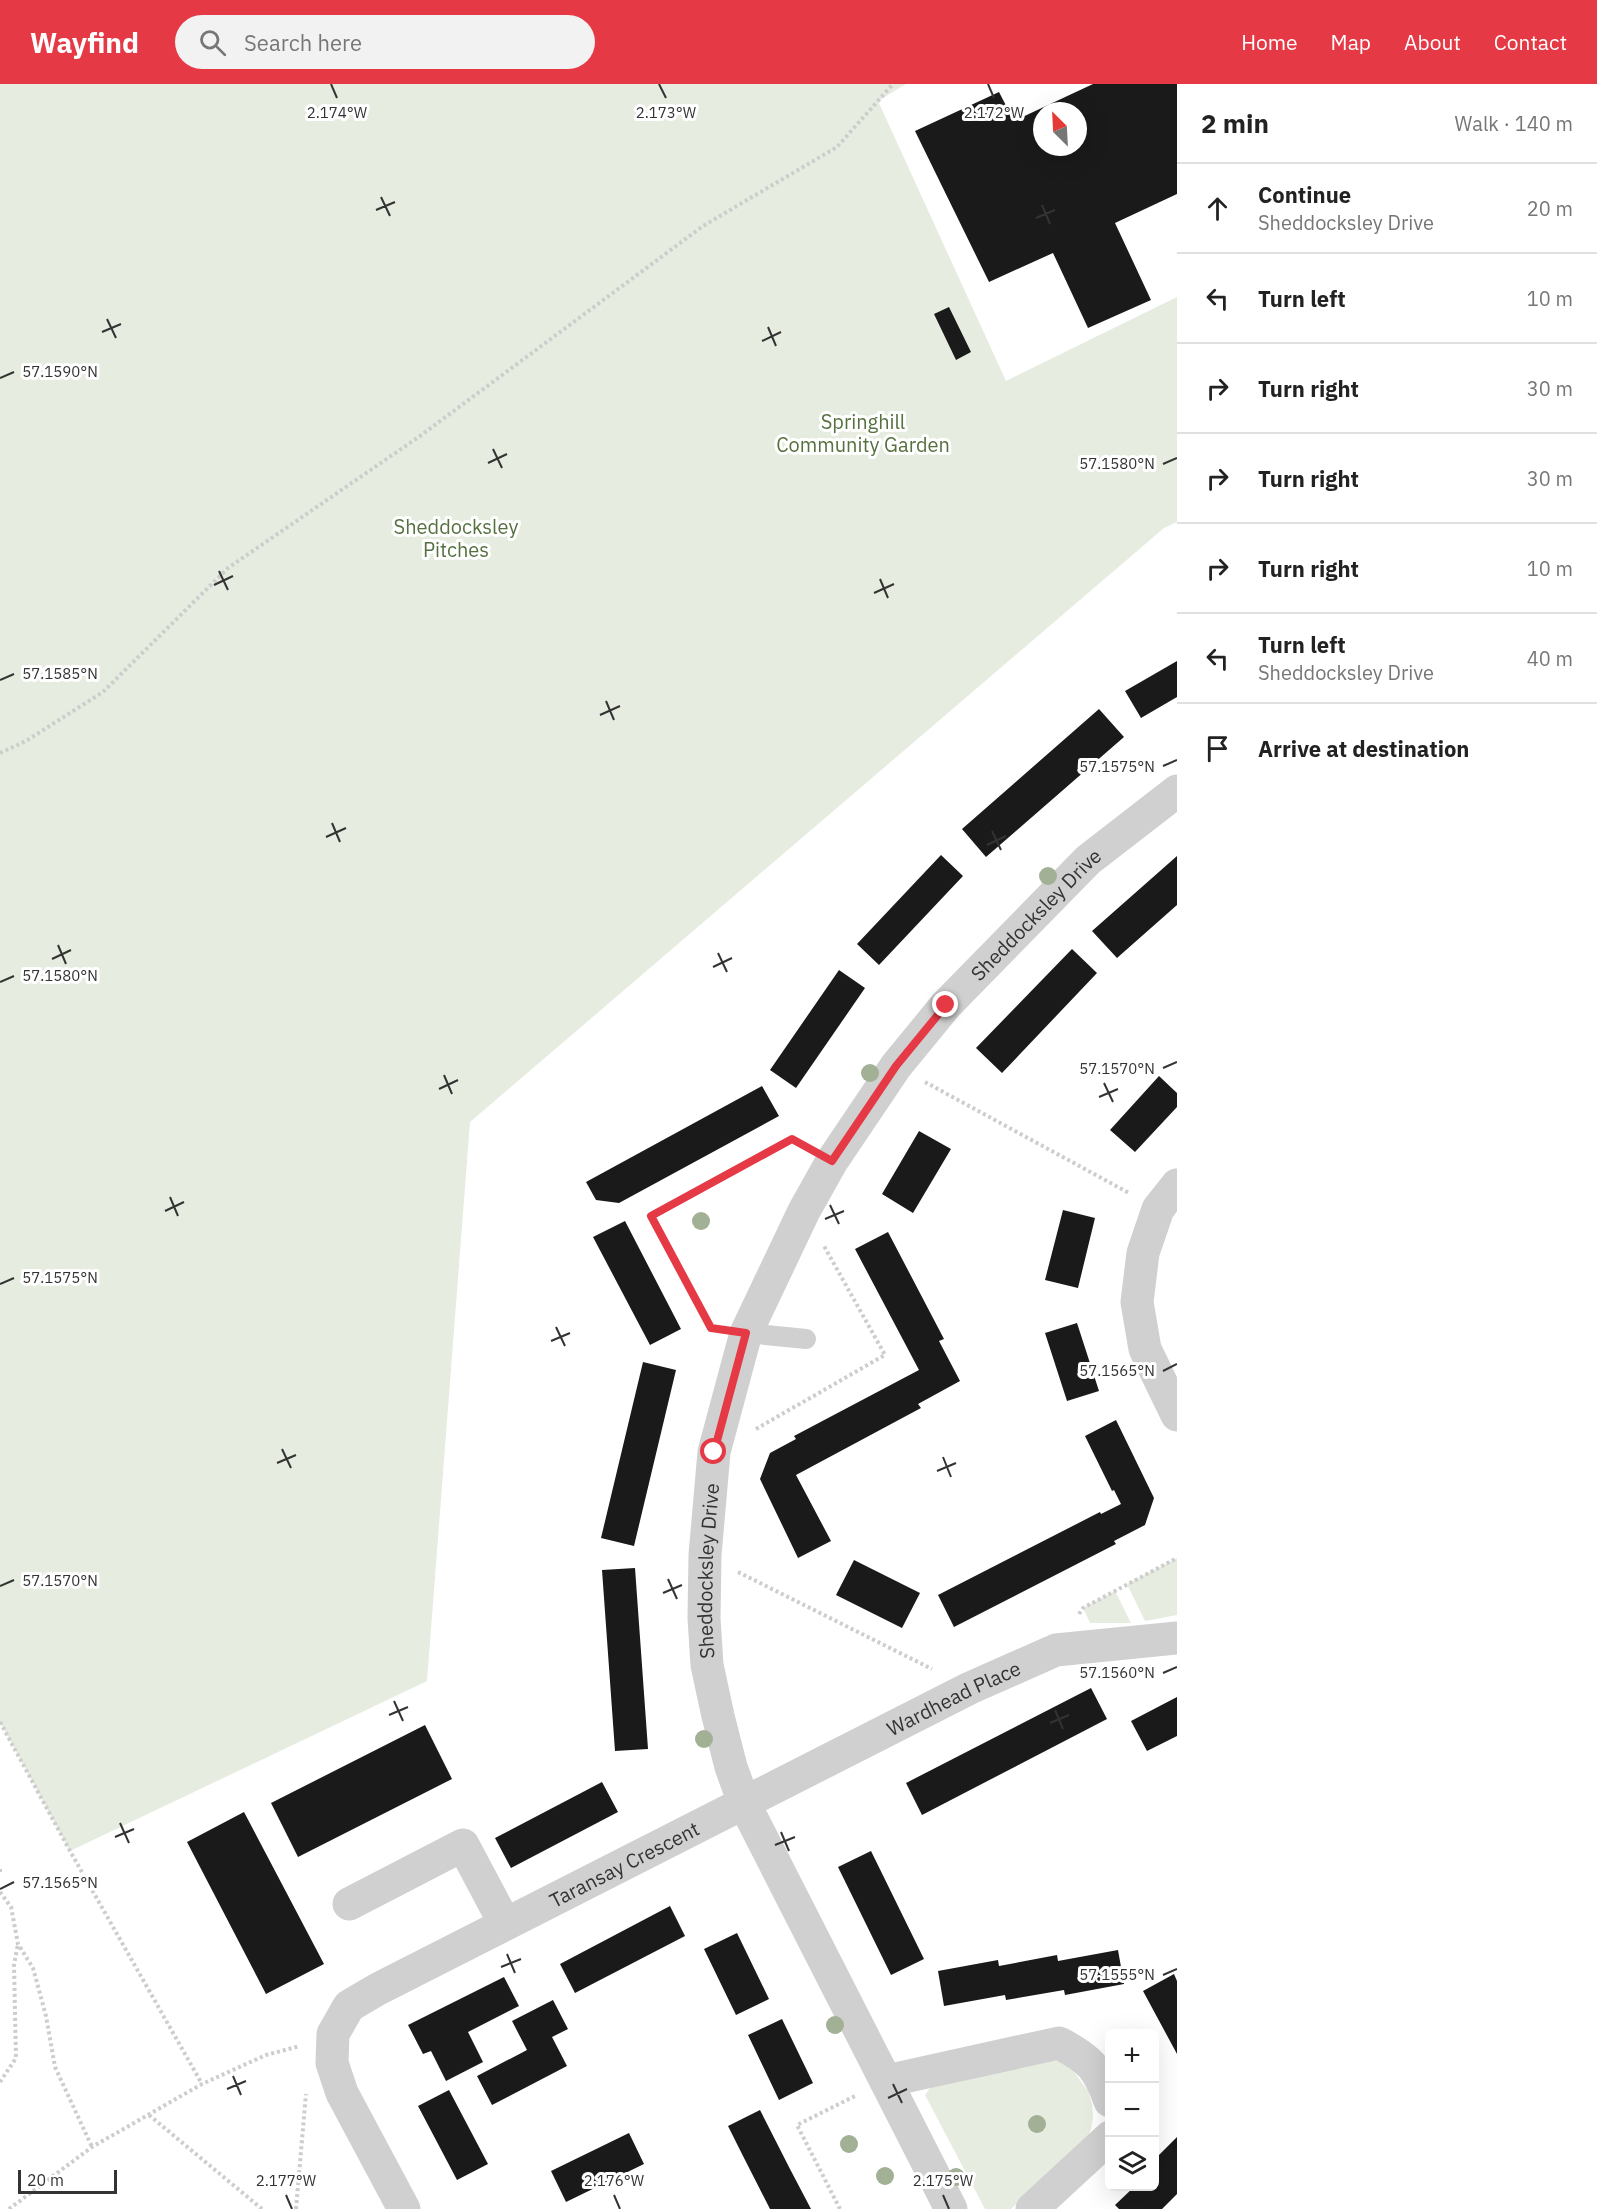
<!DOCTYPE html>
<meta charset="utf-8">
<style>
body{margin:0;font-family:"IBM Plex Sans",sans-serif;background:#f2f2f2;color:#222}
.controls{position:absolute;right:18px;bottom:18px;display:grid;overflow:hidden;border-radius:9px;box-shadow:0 6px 24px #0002}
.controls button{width:54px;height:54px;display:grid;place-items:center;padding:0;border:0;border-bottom:2px solid #e0e0e0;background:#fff;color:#222;font:30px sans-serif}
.compass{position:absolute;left:1033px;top:18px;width:54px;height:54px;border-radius:50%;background:#fff;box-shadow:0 6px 24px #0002;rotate:336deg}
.scale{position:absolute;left:18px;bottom:15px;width:99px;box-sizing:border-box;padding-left:6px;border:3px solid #333;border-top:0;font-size:16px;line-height:21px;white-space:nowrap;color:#333;-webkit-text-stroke:4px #fff;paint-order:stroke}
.stop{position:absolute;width:18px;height:18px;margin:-14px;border:4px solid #e63946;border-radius:50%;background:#fff}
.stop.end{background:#e63946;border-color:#fff;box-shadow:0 2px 6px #0008}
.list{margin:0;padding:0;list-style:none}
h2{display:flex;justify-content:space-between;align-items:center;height:78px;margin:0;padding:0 24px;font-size:26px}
h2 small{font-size:20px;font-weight:400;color:#767676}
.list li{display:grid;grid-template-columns:39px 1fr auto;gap:18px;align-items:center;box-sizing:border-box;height:90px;padding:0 24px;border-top:2px solid #e0e0e0}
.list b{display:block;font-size:22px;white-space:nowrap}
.list p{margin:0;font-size:20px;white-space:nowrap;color:#767676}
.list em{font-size:20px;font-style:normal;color:#767676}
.icon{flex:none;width:33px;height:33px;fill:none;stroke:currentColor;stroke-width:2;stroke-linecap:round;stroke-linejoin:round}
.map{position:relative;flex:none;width:1177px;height:2125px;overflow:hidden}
header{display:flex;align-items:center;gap:36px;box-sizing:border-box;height:84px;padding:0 30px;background:#e63946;color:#fff}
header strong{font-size:28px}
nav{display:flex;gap:33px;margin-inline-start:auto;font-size:21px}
.search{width:420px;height:54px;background:#f2f2f2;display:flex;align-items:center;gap:15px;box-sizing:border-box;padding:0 21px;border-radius:33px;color:#767676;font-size:22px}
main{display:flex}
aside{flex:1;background:#fff}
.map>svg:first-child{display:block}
</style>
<header>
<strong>Wayfind</strong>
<div class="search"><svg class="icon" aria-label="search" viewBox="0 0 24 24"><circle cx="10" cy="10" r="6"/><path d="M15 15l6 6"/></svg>Search here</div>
<nav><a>Home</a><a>Map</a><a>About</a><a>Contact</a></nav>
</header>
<main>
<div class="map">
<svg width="1177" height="2125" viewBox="0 0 1177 2125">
<rect width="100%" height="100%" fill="#fff"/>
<!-- green -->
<path fill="#e6ecdf" d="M0,0h906l-28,17 128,280 171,-84v225l-13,6 -694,594 -43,559 -357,170 -70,-129z
M1177,1474v57l-32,6 -18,-37z
M1115,1507l16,32h-41l-7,-15z
M1052,1976l9,2 11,7 16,22 4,13 1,14 -2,11 -3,8 -77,72h-26l-60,-114 8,-11z"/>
<!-- building -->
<path fill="#1a1a1a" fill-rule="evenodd" d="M1093,0h84v110l-62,29 36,77 -63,28 -35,-75 -64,29 -74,-151 84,-39 15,29zM1042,27h36v36h-36z
M949,223l22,45 -15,8 -22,-46z
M1177,577v36l-36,21 -16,-27z
M1099,625l25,28 -138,120 -24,-28z
M941,771l22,21 -84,89 -22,-21z
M1177,772v49l-60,53 -25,-27z
M1072,865l25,24 -95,100 -26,-25z
M839,886l26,18 -69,100 -26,-18z
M1159,992l18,17v14l-42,45 -25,-22z
M762,1002l17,30 -160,87 -23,-3 -10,-18z
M919,1047l32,18 -38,64 -31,-19z
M1063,1126l32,8 -17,70 -33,-8z
M625,1137l56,108 -31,16 -57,-108z
M888,1148l56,107 -5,2 21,40 -42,23 3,4 -125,67 35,66 -33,17 -38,-79 10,-26 26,-14 -2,-3 125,-66 -64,-121z
M1077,1239l22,68 -32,10 -22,-68z
M643,1278l33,8 -42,176 -33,-8z
M1116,1336l38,78 -9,27 -31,16 2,3 -162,83 -16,-32 162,-83 1,2 20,-10 -7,-14 -2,1 -27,-55z
M854,1476l66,33 -18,35 -66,-33z
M635,1484l13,181 -33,2 -13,-181z
M1091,1604l16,31 -185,96 -16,-32z
M1177,1613v39l-30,15 -16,-30z
M425,1641l27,54 -154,78 -27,-54z
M602,1698l16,30 -107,56 -16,-30z
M244,1728l80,152 -58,30 -79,-152z
M871,1767l53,108 -33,16 -53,-108z
M670,1822l15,30 -110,57 -15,-29z
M737,1849l32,66 -33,16 -32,-66z
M1118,1866l6,34 -59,11 -1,-5 -58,10 -1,-5 -61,11 -6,-35 60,-11 1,6 58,-11 1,6z
M1174,1890l3,7v73l-34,-63z
M504,1893l15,29 -51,26 15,30 -37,19 -15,-30 -8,3 -15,-29z
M553,1916l15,29 -16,8 15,29 -75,39 -15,-29 50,-26 -15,-29z
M782,1935l31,64 -34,17 -31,-65z
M449,2006l39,74 -31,16 -39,-74z
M760,2026l30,59 21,40h-41l-27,-53 -15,-30z
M629,2049l15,31 -78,38 -15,-31z
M1177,2053v57l-15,15h-43l-4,-4 19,-18h21v-20l2,-3 -2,-5z"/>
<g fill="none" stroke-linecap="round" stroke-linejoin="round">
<!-- path -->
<path stroke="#cdcdcd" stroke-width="4" stroke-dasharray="3 3" stroke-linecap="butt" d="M0,669l26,-12 77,-49 125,-124 192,-132 283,-210 134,-79 56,-63
M925,998l204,111
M712,1245l-61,-113 141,-77 11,6
M756,1345l129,-74 -61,-109
M738,1488l194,97
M1079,1530l4,-6 94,-50
M0,1638l70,129 132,233
M0,1785v4
M0,1808l11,15 7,37 15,24 13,48 9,51 37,80
M0,1998l16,-24 -2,-93 4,-21
M149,2031l113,94
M9,2125l83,-62 110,-63 64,-29 34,-9
M296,2125l10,-115
M840,2125l-43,-84 60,-30"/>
<!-- lane -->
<path stroke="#d0d0d0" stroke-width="20" d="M746,1249l60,6"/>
<!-- street -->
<g stroke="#d0d0d0" stroke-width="33">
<path d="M1177,1101l-19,24 -15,44 -6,49 8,47 32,66"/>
<path d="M349,1820l114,-59 42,79"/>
<path d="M886,1997l173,-38c31,16 39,25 51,58"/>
<path id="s1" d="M404,2125l-62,-116 -10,-30 1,-29 16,-28 29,-17 592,-301 86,-38 121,-12"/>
<path id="s2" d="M951,2125l-207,-406 -13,-36 -13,-51 -11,-51 -3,-47 1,-63 9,-103 32,-119 58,-122 28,-50 64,-95 50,-61 142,-145 89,-69"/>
<path d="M1032,2125l78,-72"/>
</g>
</g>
<!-- trees -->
<g fill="#a2b095">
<circle cx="1048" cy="792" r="9"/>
<circle cx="870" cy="989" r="9"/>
<circle cx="701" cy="1137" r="9"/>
<circle cx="704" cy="1655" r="9"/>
<circle cx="835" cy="1941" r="9"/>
<circle cx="1037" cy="2040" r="9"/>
<circle cx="849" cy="2060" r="9"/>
<circle cx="885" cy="2092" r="9"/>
<circle cx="956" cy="2093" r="9"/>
</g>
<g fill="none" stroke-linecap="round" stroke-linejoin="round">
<!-- route -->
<path stroke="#e63946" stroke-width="8" d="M714,1368l32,-119 -35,-5 -60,-112 141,-77 40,22 64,-95 50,-61"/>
</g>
<!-- ticks -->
<path fill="none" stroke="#333" stroke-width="2" d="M331,0l6,14M659,0l7,14M988,0l6,14M381,113l9,19M1042,121l8,19M376,126l19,-8M1036,134l19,-8M107,235l9,19M768,243l8,19M102,248l19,-8M762,257l19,-9M0,294l14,-6M493,365l9,19M488,379l19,-9M1163,380l14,-6M219,487l9,19M880,495l8,19M214,501l19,-9M874,509l20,-9M0,596l14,-6M606,617l8,19M600,631l20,-9M1163,682l14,-6M332,739l8,19M992,747l9,19M326,753l20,-9M987,761l19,-9M58,861l8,19M718,869l9,19M52,875l19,-9M713,883l19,-9M0,898l14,-6M1163,984l14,-6M444,991l8,19M1104,999l9,19M439,1005l19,-9M1099,1013l19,-8M170,1113l8,19M830,1121l9,19M165,1127l19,-9M825,1135l19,-8M0,1200l14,-6M556,1243l9,19M551,1257l19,-8M1163,1287l14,-7M282,1365l9,19M943,1373l8,20M277,1379l19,-8M937,1387l19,-8M668,1495l9,20M0,1502l14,-6M663,1509l19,-8M1163,1589l14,-6M394,1617l9,20M1055,1626l8,19M389,1631l19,-8M1050,1639l19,-8M120,1739l9,20M781,1748l8,19M115,1753l19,-8M775,1761l20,-8M0,1805l14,-7M507,1870l8,19M501,1883l20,-8M1163,1891l14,-6M233,1992l8,19M893,2000l9,19M227,2005l19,-8M888,2014l19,-9M286,2111l6,14M614,2111l6,14M943,2111l6,14"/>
<g text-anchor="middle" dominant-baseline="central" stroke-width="6" stroke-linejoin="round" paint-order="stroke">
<!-- park labels -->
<g font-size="20" fill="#56703f" stroke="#fff">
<text x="863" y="337">Springhill<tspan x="863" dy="23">Community Garden</tspan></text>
<text x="456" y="442">Sheddocksley<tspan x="456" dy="23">Pitches</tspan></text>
</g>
<!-- street labels -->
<g font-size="20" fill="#333" stroke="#fff">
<text stroke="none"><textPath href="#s2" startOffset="1449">Sheddocksley Drive</textPath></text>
<text stroke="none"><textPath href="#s2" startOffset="693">Sheddocksley Drive</textPath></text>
<text stroke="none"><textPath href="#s1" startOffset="903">Wardhead Place</textPath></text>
<text stroke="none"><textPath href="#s1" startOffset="534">Taransay Crescent</textPath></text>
</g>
</g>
<g font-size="15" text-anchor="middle" fill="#333" stroke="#fff" stroke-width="6" stroke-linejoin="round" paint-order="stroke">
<text x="994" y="34">2.172°W</text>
<text x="337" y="34">2.174°W</text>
<text x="666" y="34">2.173°W</text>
<text x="60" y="293">57.1590°N</text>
<text x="1117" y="385">57.1580°N</text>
<text x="60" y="595">57.1585°N</text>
<text x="1117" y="688">57.1575°N</text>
<text x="60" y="897">57.1580°N</text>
<text x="1117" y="990">57.1570°N</text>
<text x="60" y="1199">57.1575°N</text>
<text x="1117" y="1292">57.1565°N</text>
<text x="60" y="1502">57.1570°N</text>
<text x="1117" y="1594">57.1560°N</text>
<text x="60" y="1804">57.1565°N</text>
<text x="1117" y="1896">57.1555°N</text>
<text x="286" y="2102">2.177°W</text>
<text x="614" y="2102">2.176°W</text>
<text x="943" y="2102">2.175°W</text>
</g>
</svg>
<div class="controls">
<button>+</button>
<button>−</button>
<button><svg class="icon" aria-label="layers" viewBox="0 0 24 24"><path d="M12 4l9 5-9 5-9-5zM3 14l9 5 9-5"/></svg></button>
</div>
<svg class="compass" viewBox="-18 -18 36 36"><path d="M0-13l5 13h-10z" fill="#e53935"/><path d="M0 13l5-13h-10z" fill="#767676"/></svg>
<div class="scale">20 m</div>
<div class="stop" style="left:714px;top:1368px"></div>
<div class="stop end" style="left:946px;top:921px"></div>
</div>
<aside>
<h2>2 min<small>Walk · 140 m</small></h2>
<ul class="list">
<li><svg class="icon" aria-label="ahead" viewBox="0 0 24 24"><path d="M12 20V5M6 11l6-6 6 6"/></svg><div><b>Continue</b><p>Sheddocksley Drive</p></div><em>20 m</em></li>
<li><svg class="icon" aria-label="left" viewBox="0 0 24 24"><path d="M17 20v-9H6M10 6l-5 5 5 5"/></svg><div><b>Turn left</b></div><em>10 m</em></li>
<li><svg class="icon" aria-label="right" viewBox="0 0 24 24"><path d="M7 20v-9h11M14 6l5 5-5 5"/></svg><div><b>Turn right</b></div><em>30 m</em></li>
<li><svg class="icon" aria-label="right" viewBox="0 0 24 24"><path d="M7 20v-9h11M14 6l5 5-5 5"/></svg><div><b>Turn right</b></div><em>30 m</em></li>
<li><svg class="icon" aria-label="right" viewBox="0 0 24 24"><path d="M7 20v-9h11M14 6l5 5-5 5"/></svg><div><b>Turn right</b></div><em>10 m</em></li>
<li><svg class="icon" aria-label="left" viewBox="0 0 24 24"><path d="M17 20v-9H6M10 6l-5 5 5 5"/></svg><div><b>Turn left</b><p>Sheddocksley Drive</p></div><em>40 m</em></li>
<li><svg class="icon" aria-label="arrive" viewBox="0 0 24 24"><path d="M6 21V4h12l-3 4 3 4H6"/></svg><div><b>Arrive at destination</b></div></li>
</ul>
</aside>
</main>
